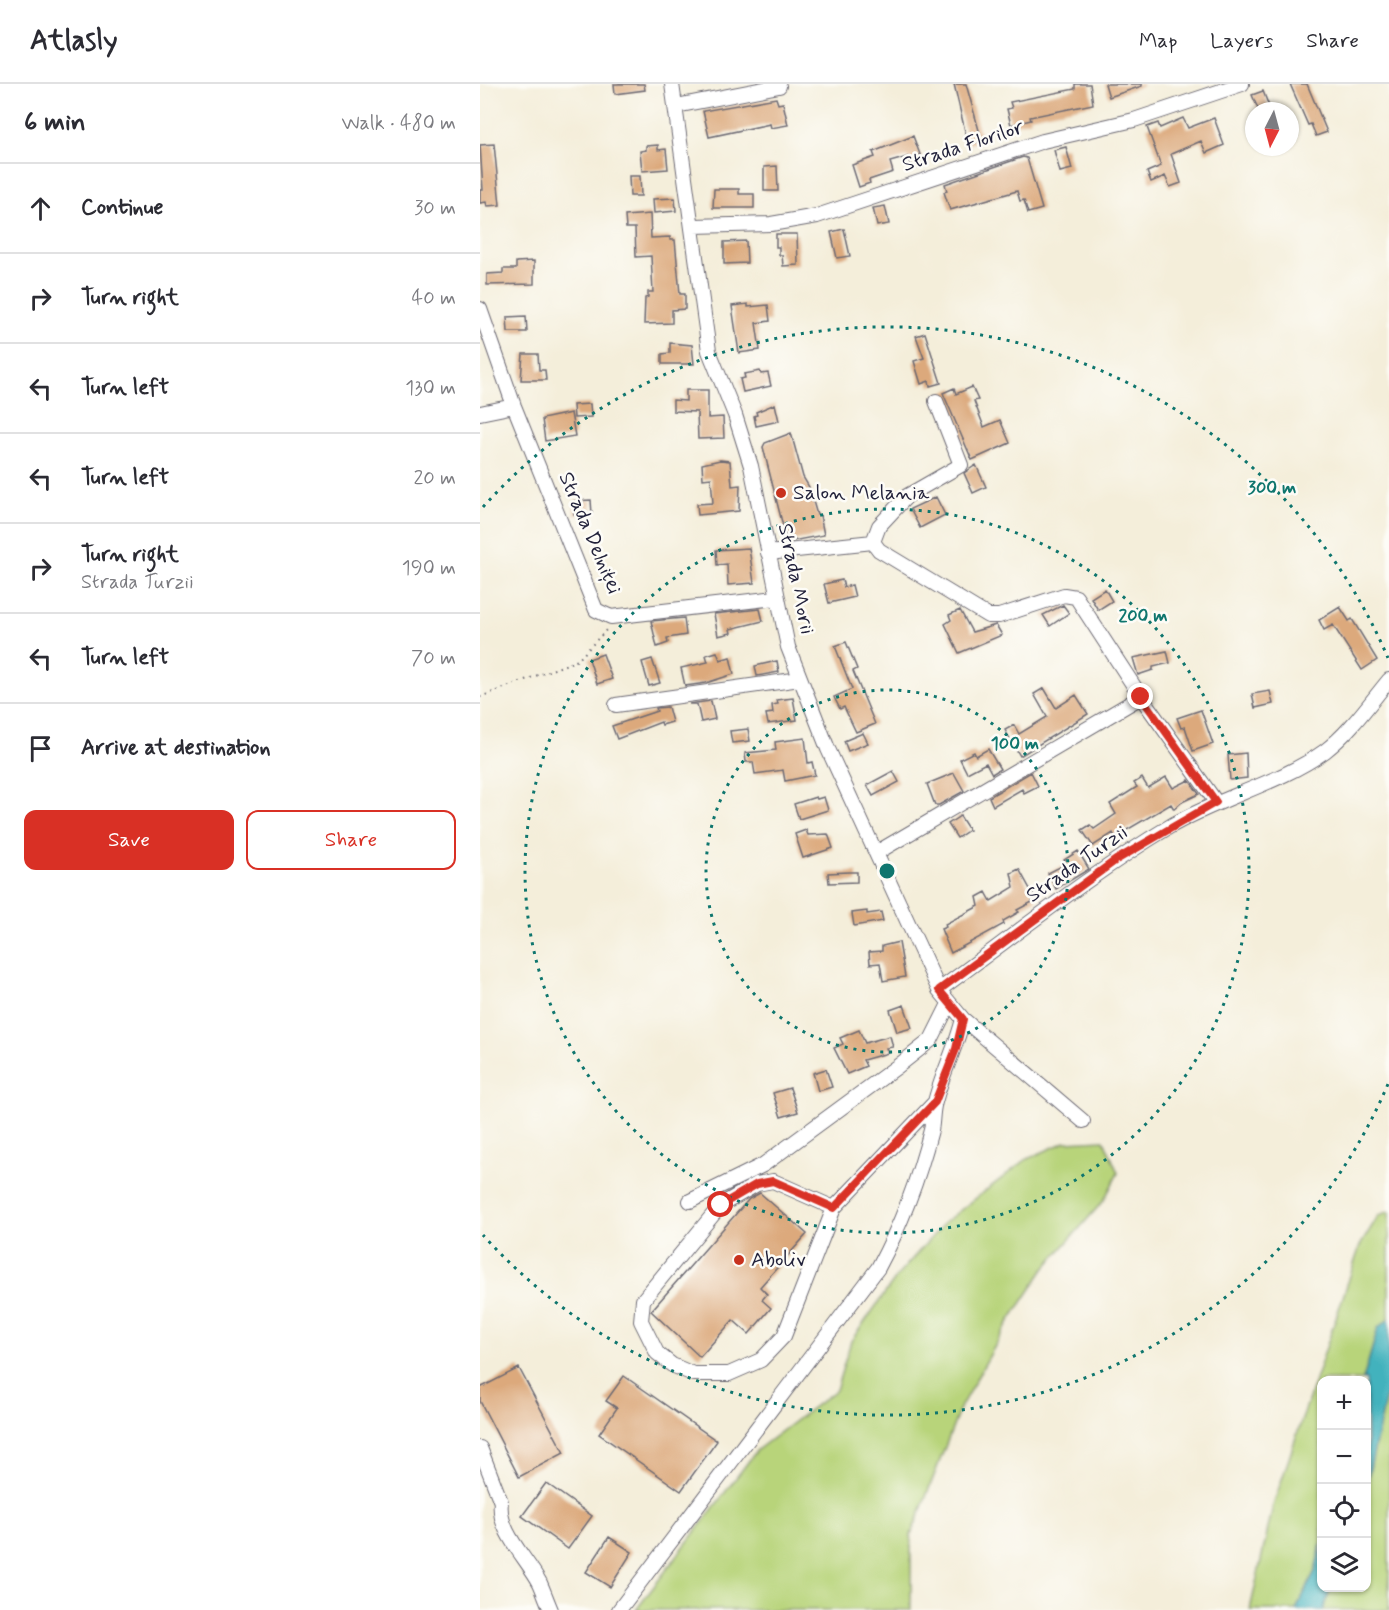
<!DOCTYPE html>
<meta charset="utf-8">
<style>
body{margin:0;font-family:Mynerve,sans-serif;background:#f7f7f7;color:#2b2b33}
.controls{position:absolute;right:18px;bottom:18px;display:grid;overflow:hidden;border-radius:12px;box-shadow:0 2px 4px #0004}
.controls button{width:54px;height:54px;display:grid;place-items:center;padding:0;border:0;border-bottom:2px solid #e1e1e2;background:#fff;color:#2b2b33;font:30px sans-serif}
.compass{position:absolute;left:765px;top:18px;width:54px;height:54px;border-radius:50%;background:#fff;box-shadow:0 2px 4px #0004;rotate:186deg}
.stop{position:absolute;width:18px;height:18px;margin:-14px;border:4px solid #d93025;border-radius:50%;background:#fff}
.stop.end{background:#d93025;border-color:#fff;box-shadow:0 2px 6px #0008}
.list{margin:0;padding:0;list-style:none}
h2{display:flex;justify-content:space-between;align-items:center;height:78px;margin:0;padding:0 24px;font-size:26px}
h2 small{font-size:20px;font-weight:400;color:#7c7c81}
.list li{display:grid;grid-template-columns:39px 1fr auto;gap:18px;align-items:center;box-sizing:border-box;height:90px;padding:0 24px;border-top:2px solid #e1e1e2}
.list b{display:block;font-size:22px;white-space:nowrap}
.list p{margin:0;font-size:20px;white-space:nowrap;color:#7c7c81}
.list em{font-size:20px;font-style:normal;color:#7c7c81}
.actions{display:flex;gap:12px;padding:18px 24px}
.actions a{flex:1;padding:14px 0;border:2px solid #d93025;border-radius:12px;text-align:center;font-size:21px;color:#d93025}
.actions .main{background:#d93025;color:#fff}
.icon{flex:none;width:33px;height:33px;fill:none;stroke:currentColor;stroke-width:2;stroke-linecap:round;stroke-linejoin:round}
.map{position:relative;flex:none;width:909px;height:1526px;overflow:hidden}
header{display:flex;align-items:center;gap:36px;box-sizing:border-box;height:84px;padding:0 30px;background:#fff;border-bottom:2px solid #e1e1e2}
header strong{font-size:28px}
nav{display:flex;gap:33px;margin-inline-start:auto;font-size:21px}
main{display:flex}
aside{flex:1;background:#fff}
.map>svg:first-child{display:block}
</style>
<header>
<strong>Atlasly</strong>
<nav><a>Map</a><a>Layers</a><a>Share</a></nav>
</header>
<main>
<aside>
<h2>6 min<small>Walk · 480 m</small></h2>
<ul class="list">
<li><svg class="icon" aria-label="ahead" viewBox="0 0 24 24"><path d="M12 20V5M6 11l6-6 6 6"/></svg><div><b>Continue</b></div><em>30 m</em></li>
<li><svg class="icon" aria-label="right" viewBox="0 0 24 24"><path d="M7 20v-9h11M14 6l5 5-5 5"/></svg><div><b>Turn right</b></div><em>40 m</em></li>
<li><svg class="icon" aria-label="left" viewBox="0 0 24 24"><path d="M17 20v-9H6M10 6l-5 5 5 5"/></svg><div><b>Turn left</b></div><em>130 m</em></li>
<li><svg class="icon" aria-label="left" viewBox="0 0 24 24"><path d="M17 20v-9H6M10 6l-5 5 5 5"/></svg><div><b>Turn left</b></div><em>20 m</em></li>
<li><svg class="icon" aria-label="right" viewBox="0 0 24 24"><path d="M7 20v-9h11M14 6l5 5-5 5"/></svg><div><b>Turn right</b><p>Strada Turzii</p></div><em>190 m</em></li>
<li><svg class="icon" aria-label="left" viewBox="0 0 24 24"><path d="M17 20v-9H6M10 6l-5 5 5 5"/></svg><div><b>Turn left</b></div><em>70 m</em></li>
<li><svg class="icon" aria-label="arrive" viewBox="0 0 24 24"><path d="M6 21V4h12l-3 4 3 4H6"/></svg><div><b>Arrive at destination</b></div></li>
</ul>
<div class="actions"><a class="main">Save</a><a>Share</a></div>
</aside>
<div class="map">
<svg width="909" height="1526" viewBox="0 0 909 1526">
<rect width="100%" height="100%" fill="#fdfcf7"/>
<filter id="ink" filterUnits="userSpaceOnUse"><feTurbulence type="fractalNoise" baseFrequency=".0167" numOctaves="2"/><feDisplacementMap in="SourceGraphic" scale="12" xChannelSelector="R" yChannelSelector="G"/><feConvolveMatrix kernelMatrix="1 2 1 2 8 2 1 2 1" color-interpolation-filters="sRGB"/></filter>
<filter id="wash" filterUnits="userSpaceOnUse"><feTurbulence type="fractalNoise" baseFrequency=".008" numOctaves="4" result="noise"/><feDisplacementMap in="SourceGraphic" scale="24" xChannelSelector="R" yChannelSelector="G"/><feGaussianBlur stdDeviation="1.35" result="paint"/><feColorMatrix in="noise" values="0 0 0 0 0 0 0 0 0 0 0 0 0 0 0 0 0 1.4 0 .05"/><feComposite in="paint" operator="in"/></filter>
<g filter="url(#wash)">
<rect width="100%" height="100%" fill="#f4eeda"/>
<!-- green -->
<path fill="#b8d47a" stroke="#6d7b5a" stroke-width="1.5" d="M624,1056l14,33 -14,27 -60,69 -36,54 -47,83 -50,129v75h-275l121,-160 79,-60 15,-49 47,-66 47,-53 82,-63 38,-17z
M909,1127v108l-11,10 -15,51h-41v164l-7,27 -19,39h-46l23,-104 87,-260 18,-30z
M909,1299v227h-66l8,-22h35l1,-106z"/>
<!-- water -->
<path fill="#43b2bd" stroke="#326a7c" stroke-width="1.5" d="M909,1235v64l-22,99 -1,-102h-3l15,-52z
M841,1460l1,44h9l-8,22h-27l19,-39z"/>
<g id="blocks">
<!-- building -->
<path fill="#dca97c" d="M134,0h30l1,6 -30,4z
M474,0h12l16,57 -14,3z
M595,0h15l3,20 -63,13 1,3 -20,5 -4,-16 5,-1 -2,-6 65,-13z
M625,0h37v2l-33,11z
M810,0h17l20,48 -11,4 -5,-12 -3,1z
M783,7l7,18 -11,2 -7,-16z
M296,14l2,6 5,-1 5,22 -17,3 -1,-4 -61,13 -6,-26z
M703,34l5,10 26,-10 10,27 -18,8 -5,-12 -30,13 10,29 -11,4 -5,-11 -14,6 -4,-10 14,-6 -14,-39 11,-4 2,5z
M433,52l11,29 -11,4 -5,-12 -18,5 3,10 -24,8 1,3 -11,4 -7,-22 23,-8 -2,-5z
M14,60l6,61 -13,1 -1,-4 -6,1v-13h3l-3,-45z
M178,61v5l8,-1 2,20 -26,2 -2,-20 6,-1v-4z
M586,63l6,22 -12,3 -6,-22z
M543,73l4,1 15,51 -14,4 -4,-13 -4,1 -3,-10 -67,19 -6,-18 3,-1 -2,-7z
M297,82l1,25h-14v-24z
M149,92h11l1,20h-11z
M234,105h25v5h15v14h-41z
M195,114l1,13 -22,2 -1,-14z
M405,122l4,18 -12,2 -4,-18z
M170,130l1,24 19,-1v3h5l5,54h5v15l-13,1v13l-28,1 1,-26 3,-1v-5h5l-2,-36 -15,1 -1,-29h-9l-1,-12z
M364,145l6,27 -13,2 -6,-26z
M296,150h21l1,31 -15,1 -1,-11h-3v-8h-3z
M266,157l1,22 -23,1v-22z
M54,177v23l-47,1v-11l16,-1v-4h13v-7z
M268,220v3l20,-2 2,16 -14,2 4,27 -21,3 -7,-47z
M46,232l1,16h-19l-1,-15z
M445,249l16,50 -11,3 -1,-5 -8,3 -7,-23 10,-3 -8,-22z
M190,259l22,2 2,19h-32v-10l8,-1z
M43,270h15l1,16h6l1,10h-25z
M280,287l1,3 7,-1 3,13 -28,6 -3,-13 5,-1 -1,-4z
M492,303l6,13 -4,1 10,26 16,-7 10,23 -38,17 -29,-67 11,-5 2,6z
M206,306h22v28l15,-1 1,21 -26,1 -1,-27 -24,-1v-11l13,1z
M110,320l1,13 -17,1 -1,-13z
M295,320l4,17 -23,5 -2,-10 3,-1 -1,-3z
M91,329l4,23 -30,5 -3,-22z
M311,349l12,44 6,10 8,28h3l4,20 -37,7 -24,-95 2,-4z
M240,376l10,1 2,25 8,-1 -1,26 -41,4 -1,-11 16,-1 -2,-25 -8,1 -1,-15z
M496,381l10,22 -13,6 -9,-20z
M456,413l9,18 -25,13 -10,-19z
M111,416l1,14 -18,1v-14z
M269,464l5,35 -26,2 -1,-21 -10,1 -1,-15z
M362,496l2,7 8,-2 3,12 -26,6 -5,-19z
M625,505l7,12 -14,9 -7,-12z
M583,521l6,8 -19,13 -7,-11z
M860,523l9,14 3,-2 25,41 -15,10 -29,-45 -9,5 -5,-10z
M280,525l3,12 -33,8 1,4 -13,3 -4,-22z
M480,526l12,22 24,-7 6,10 -43,18 -14,-29 6,-4 -2,-5z
M204,534l2,17 -19,3 1,5 -11,4 -6,-26z
M366,558l11,27 -4,2 22,53 -19,8 -12,-25 -4,2 -6,-12 18,-8 -17,-43z
M687,567l3,12 -17,4v3l-15,5 -5,-17z
M237,568l3,8 10,-3 4,17 -28,9 -21,3 -4,-18 27,-6 -2,-7z
M123,570l9,25 -15,5 -8,-25z
M172,575l8,24 -11,3 -7,-24z
M297,577l2,11 -22,4 -2,-10z
M564,604l12,20 20,-13 12,19 -68,42 -15,-26 9,-5 5,9 28,-17 -13,-23z
M790,607l3,13 -18,4 -3,-14z
M313,614l4,22 -29,4 -2,-10 7,-1 -1,-8 6,-1 -1,-4z
M231,617l4,18 -14,3 -4,-18h-8z
M188,623l4,15 -10,3 -1,-3 -44,17 -5,-13 45,-15 -1,-3z
M721,626l12,34 -20,7 -8,-24 -4,1 -4,-10z
M268,645l2,12 -18,2 -2,-12z
M383,649l5,10 -20,8 -4,-10z
M325,654l3,25 4,-1 3,13 -30,6 -2,-11 -28,4 -2,-12h-7l-1,-9 31,-3 -1,-8z
M508,665l12,20 -8,5 -6,-11 -19,10 -7,-14 14,-7 2,4z
M766,669l1,25 -17,2 -2,-25z
M413,687l6,11 -26,14 -6,-11z
M551,688l7,14 -14,7 -2,-4 -29,17 -4,-9z
M474,689l10,18 -25,14h-4l-8,-21z
M686,693l7,11 16,-8 10,14 -17,8 -8,7 -3,-5 -56,33 -2,-4 -20,13 -11,-16 8,-5 4,4 22,-15 -6,-10 27,-17 -3,-4 8,-5 6,10z
M336,713l1,2 7,-2 4,13 -29,9 -5,-15z
M480,732l9,14 -12,8 -9,-14z
M326,746l2,5 20,-1 5,14 -30,10 -8,-24z
M598,767l11,18 -33,20 -8,-16 18,-9 -2,-4z
M539,785l17,31 -19,10 2,2 -16,9 1,3 -53,29 -10,-24 5,-2 -1,-3 34,-18 -2,-9 9,-5 5,9 23,-14 -3,-14z
M369,788h8v10l-28,1 -1,-10z
M387,827v3l14,-2 2,9 -29,5 -2,-13z
M419,858l6,35 -22,4 -3,-18 -10,1 -1,-12 13,-1v-5z
M424,921l8,23 -15,4 -7,-22z
M379,946l6,13 25,-7 3,11 -7,1 2,5 -25,7 3,6 -19,8 -13,-26 9,-4 -3,-6z
M346,985l6,18 -14,4 -5,-18z
M310,1004l8,24 -17,5 -8,-24z
M280,1109l47,41 -47,53 7,7 -5,6 9,8 -22,26 -16,-14 -33,37 -49,-46 98,-112z
M39,1284l45,85 -45,24 -39,-76v-13z
M144,1292l93,65 -36,50 -82,-57 18,-26 -11,-7z
M66,1399l46,33 -24,33 -46,-33z
M129,1453l23,15 -22,35 -24,-15z"/>
</g>
</g>
<g filter="url(#ink)">
<use href="#blocks" fill-opacity="0" stroke="#6c6973" stroke-width="1.5"/>
<g fill="none" stroke-linecap="round" stroke-linejoin="round">
<defs>
<path id="minor" d="M192,0l37,267 26,64 16,51 37,181 40,102 111,241 24,29 120,102
M196,22l103,-20
M213,142l78,-2 46,-8 226,-75 91,-21 108,-36
M0,225l34,97 82,204 15,7 165,-19
M456,317l25,64 -54,31 -28,30 -6,16 6,8 109,66h11l65,-21 12,2 65,100 75,105
M0,329l34,-7
M288,469l105,-11
M136,621l184,-26
M396,769l265,-156
M459,906c76,-55 150,-115 230,-163 49,-29 112,-44 156,-76 25,-19 44,-47 64,-71
M293,1097l61,27 -50,128 -23,24 -32,14h-36l-21,-9 -15,-12 -16,-32 2,-21 78,-95 36,-21z
M210,1117l73,-36 135,-99 33,-26 18,-36
M354,1124l101,-106
M0,1364l21,54c-4,29 26,56 39,81 4,9 7,18 11,27
M139,1526l259,-342c23,-43 41,-91 53,-138 2,-9 1,-19 4,-28 7,-28 21,-54 28,-83"/>
</defs>
<!-- minor casing -->
<use href="#minor" stroke="#6c6973" stroke-width="16"/>
<!-- path -->
<path stroke="#6c6973" stroke-width="2" stroke-dasharray="1.5 4.5" stroke-linecap="butt" d="M0,613l98,-37 30,-32"/>
<!-- minor -->
<use href="#minor" stroke="#fff" stroke-width="14"/>
</g>
</g>
<g fill="none" stroke-linecap="round" stroke-linejoin="round" filter="url(#ink)">
<!-- route -->
<path stroke="#d93025" stroke-width="8" d="M241,1121l36,-21 16,-3 61,27 101,-106 21,-53 7,-30 -24,-29 177,-130 100,-58 -75,-105"/>
</g>
<!-- distance rings -->
<g fill="none" stroke="#0f766e" stroke-width="3" stroke-dasharray="3 6">
<circle cx="407" cy="787" r="181"/>
<circle cx="407" cy="787" r="362"/>
<path d="M908 1000A544 544 0 0 1 3 1151M3 423A544 544 0 0 1 908 574"/>
</g>
<!-- markers -->
<g fill="#c8321e" stroke="#fdfcf7" stroke-width="2">
<circle cx="301" cy="409" r="6"/>
<circle cx="259" cy="1176" r="6"/>
</g>
<g text-anchor="middle" dominant-baseline="central" stroke-width="5" stroke-linejoin="round" paint-order="stroke">
<!-- street labels -->
<g font-size="21" fill="#22223b" stroke="#fdfcf7">
<text transform="translate(483 62) rotate(-18)">Strada Florilor</text>
<text transform="translate(110 449) rotate(67)">Strada Delniței</text>
<text transform="translate(316 495) rotate(78)">Strada Morii</text>
<text transform="translate(597 780) rotate(-35)">Strada Turzii</text>
</g>
<!-- poi labels -->
<g font-size="21" fill="#22223b" stroke="#fdfcf7" text-anchor="start">
<text x="313" y="409">Salon Melania</text>
<text x="271" y="1176">Aboliv</text>
</g>
</g>
<circle cx="407" cy="787" r="9" fill="#0f766e" stroke="#fdfcf7" stroke-width="3"/>
<g font-size="18" text-anchor="middle" font-weight="bold" fill="#0f766e" stroke="#fdfcf7" stroke-width="5" stroke-linejoin="round" paint-order="stroke">
<text x="792" y="409">300 m</text>
<text x="663" y="537">200 m</text>
<text x="535" y="665">100 m</text>
</g>
</svg>
<div class="controls">
<button>+</button>
<button>−</button>
<button><svg class="icon" aria-label="locate" viewBox="0 0 24 24"><circle cx="12" cy="12" r="6"/><path d="M12 2v4M12 18v4M2 12h4M18 12h4"/></svg></button>
<button><svg class="icon" aria-label="layers" viewBox="0 0 24 24"><path d="M12 4l9 5-9 5-9-5zM3 14l9 5 9-5"/></svg></button>
</div>
<svg class="compass" viewBox="-18 -18 36 36"><path d="M0-13l5 13h-10z" fill="#e53935"/><path d="M0 13l5-13h-10z" fill="#7c7c81"/></svg>
<div class="stop" style="left:241px;top:1121px"></div>
<div class="stop end" style="left:661px;top:613px"></div>
</div>
</main>
